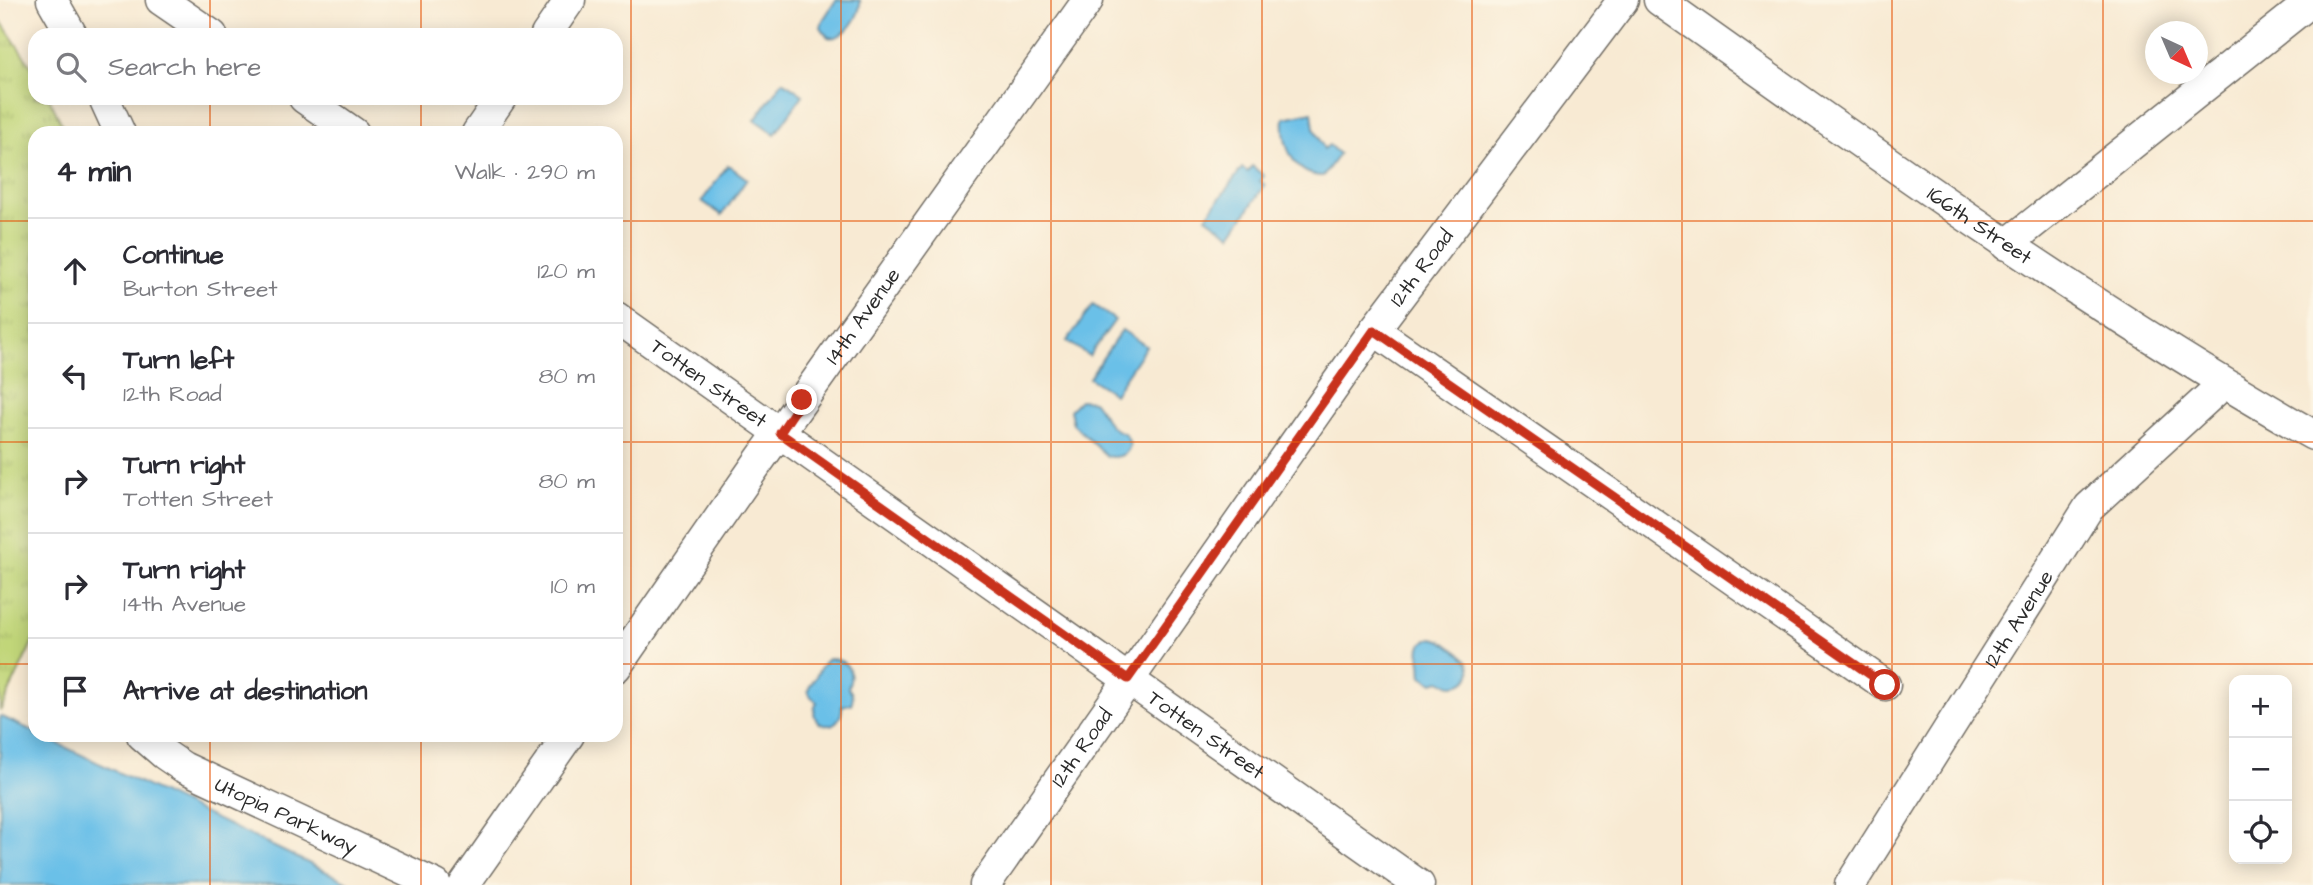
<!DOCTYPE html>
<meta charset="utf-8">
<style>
body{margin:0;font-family:"Architects Daughter",sans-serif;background:#f7f7f7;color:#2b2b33}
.controls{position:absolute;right:21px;bottom:21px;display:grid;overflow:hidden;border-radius:14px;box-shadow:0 4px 18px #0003}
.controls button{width:63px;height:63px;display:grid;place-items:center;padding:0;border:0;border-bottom:2px solid #e1e1e2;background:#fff;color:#2b2b33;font:35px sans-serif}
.compass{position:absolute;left:2145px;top:21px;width:63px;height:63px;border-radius:50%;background:#fff;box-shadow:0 4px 18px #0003;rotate:136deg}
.stop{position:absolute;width:21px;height:21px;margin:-16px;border:5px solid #c8321e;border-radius:50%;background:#fff}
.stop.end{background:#c8321e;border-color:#fff;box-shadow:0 2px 7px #0008}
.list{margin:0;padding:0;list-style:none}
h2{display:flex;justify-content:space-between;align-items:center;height:91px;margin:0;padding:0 28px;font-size:30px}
h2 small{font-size:23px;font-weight:400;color:#7c7c81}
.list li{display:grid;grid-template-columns:46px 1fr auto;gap:21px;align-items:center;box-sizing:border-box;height:105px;padding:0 28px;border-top:2px solid #e1e1e2}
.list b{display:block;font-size:26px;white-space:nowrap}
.list p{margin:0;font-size:23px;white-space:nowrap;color:#7c7c81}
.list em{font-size:23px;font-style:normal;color:#7c7c81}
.icon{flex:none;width:38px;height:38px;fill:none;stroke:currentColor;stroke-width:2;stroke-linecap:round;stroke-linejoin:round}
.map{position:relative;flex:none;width:2313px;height:885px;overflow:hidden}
.search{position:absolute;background:#fff;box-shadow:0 4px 18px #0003;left:28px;top:28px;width:595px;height:77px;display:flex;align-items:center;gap:18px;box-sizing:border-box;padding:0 24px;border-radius:21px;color:#7c7c81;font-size:26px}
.panel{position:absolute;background:#fff;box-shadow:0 4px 18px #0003;left:28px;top:126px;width:595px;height:616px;border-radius:21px}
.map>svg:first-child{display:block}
</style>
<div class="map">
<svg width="2313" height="885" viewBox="0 0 2313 885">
<defs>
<pattern id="park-tufts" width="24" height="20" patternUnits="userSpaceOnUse" patternTransform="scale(1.75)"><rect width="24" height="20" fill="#c1d679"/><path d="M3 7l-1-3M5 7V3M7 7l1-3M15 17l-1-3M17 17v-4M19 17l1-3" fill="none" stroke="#a6b869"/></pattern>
</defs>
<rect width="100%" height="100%" fill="#fcf5e5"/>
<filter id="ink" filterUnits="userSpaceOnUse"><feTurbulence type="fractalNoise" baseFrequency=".0143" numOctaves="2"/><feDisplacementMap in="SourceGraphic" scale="14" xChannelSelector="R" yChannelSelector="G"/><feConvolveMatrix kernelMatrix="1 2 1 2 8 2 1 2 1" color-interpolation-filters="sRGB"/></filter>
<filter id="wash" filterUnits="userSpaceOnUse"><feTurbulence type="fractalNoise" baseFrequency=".00686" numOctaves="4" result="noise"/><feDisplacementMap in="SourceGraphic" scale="28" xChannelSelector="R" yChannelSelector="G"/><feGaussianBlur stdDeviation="1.57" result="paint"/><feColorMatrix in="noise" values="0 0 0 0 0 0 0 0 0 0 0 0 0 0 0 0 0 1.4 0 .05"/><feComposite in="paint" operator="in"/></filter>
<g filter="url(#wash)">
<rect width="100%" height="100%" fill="#f8ead3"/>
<!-- park -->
<path fill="url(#park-tufts)" stroke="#768052" stroke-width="2" d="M0,20l35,52v26h14l17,35h-31v504l-35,74z"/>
<!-- water -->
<path fill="#6bc0e8" stroke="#4b768a" stroke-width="2" d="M836,0h24c2,15 -16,41 -32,37l-7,-10 2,-7z
M783,81l20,14 -28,39 -20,-14z
M1312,112l2,16 10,21 5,-4 10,9 -16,22c-31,0 -41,-34 -39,-58z
M728,165l19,14 -25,36 -20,-14z
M1252,166l12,10 -4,5 5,4 -34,50 -25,-18 36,-49 6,4z
M1093,305l22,15 -26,36 -22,-15z
M1122,330l24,16 -32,48 -25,-16z
M1080,400l13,1c8,8 12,22 22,28 6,4 10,2 13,10 6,14 -9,20 -21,17l-34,-32 -3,-14z
M1432,638c9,1 13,5 20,10 6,4 14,9 17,16 7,19 -15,26 -29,17l-7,2 -11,-7c-1,-5 0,-9 -1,-13 -2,-13 -5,-19 11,-25z
M828,659c19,-1 27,12 20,29 5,6 6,9 3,16l-9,2c0,30 -38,22 -25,-4 -14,-11 -8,-14 -2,-24 5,-7 5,-13 13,-19z
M0,716l35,16v3h5l314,150h-354z"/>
</g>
<g filter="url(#ink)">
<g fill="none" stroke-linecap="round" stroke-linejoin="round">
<defs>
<g id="street">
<path d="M52,0l20,35"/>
<path d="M161,0l51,35"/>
<path id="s1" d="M1659,0c213,152 426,305 654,435"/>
<path d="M546,35l24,-35"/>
<path d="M104,98l16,35"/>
<path d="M304,98l50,35"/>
<path d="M477,133l24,-35"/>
<path d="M2006,245l307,-245"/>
<path id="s2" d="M616,317l803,568"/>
<path d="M1374,330l511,355"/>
<path id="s3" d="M616,667l143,-206 329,-461"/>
<path id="s4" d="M142,735l22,19 19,13 253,118"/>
<path d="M464,885l105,-150"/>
<path id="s5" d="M985,885l389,-555 249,-330"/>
<path id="s6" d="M1850,885l239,-378 134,-123"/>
</g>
</defs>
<!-- street casing -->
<use href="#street" stroke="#736e66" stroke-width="33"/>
<!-- street -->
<use href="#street" stroke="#fff" stroke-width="30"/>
</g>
</g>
<g fill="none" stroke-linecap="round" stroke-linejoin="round" filter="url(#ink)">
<!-- route -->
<path stroke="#c8321e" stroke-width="9" d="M802,400l-22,33 348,246 246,-349 511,355"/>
</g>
<!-- grid -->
<path fill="none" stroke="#e8590c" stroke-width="2" stroke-opacity="0.55" d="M210,0v35M421,0v35M631,0v885M841,0v885M1051,0v885M1262,0v885M1472,0v885M1682,0v885M1892,0v885M2103,0v885M210,98v35M421,98v35M0,221h35M616,221h1697M0,442h35M616,442h1697M0,664h35M616,664h1697M210,735v150M421,735v150"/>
<g text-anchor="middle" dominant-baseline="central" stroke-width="5" stroke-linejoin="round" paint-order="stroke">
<!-- street labels -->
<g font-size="21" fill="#2b2b2b" stroke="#fcf5e5">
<text stroke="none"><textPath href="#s1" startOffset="392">166th Street</textPath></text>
<text stroke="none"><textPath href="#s5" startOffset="756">12th Road</textPath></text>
<text stroke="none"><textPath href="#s3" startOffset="429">14th Avenue</textPath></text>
<text stroke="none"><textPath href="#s2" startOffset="114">Totten Street</textPath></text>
<text stroke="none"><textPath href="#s6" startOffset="315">12th Avenue</textPath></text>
<text stroke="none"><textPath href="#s2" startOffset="723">Totten Street</textPath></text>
<text stroke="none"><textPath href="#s5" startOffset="168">12th Road</textPath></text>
<text stroke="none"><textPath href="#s4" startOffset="166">Utopia Parkway</textPath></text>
</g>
</g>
</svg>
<div class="controls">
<button>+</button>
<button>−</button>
<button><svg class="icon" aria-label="locate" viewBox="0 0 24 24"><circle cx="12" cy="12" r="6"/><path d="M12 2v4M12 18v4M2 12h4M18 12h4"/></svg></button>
</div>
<svg class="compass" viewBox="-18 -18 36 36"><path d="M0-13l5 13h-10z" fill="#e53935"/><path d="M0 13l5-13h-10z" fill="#7c7c81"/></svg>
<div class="stop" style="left:1885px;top:685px"></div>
<div class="stop end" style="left:802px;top:400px"></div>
<div class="search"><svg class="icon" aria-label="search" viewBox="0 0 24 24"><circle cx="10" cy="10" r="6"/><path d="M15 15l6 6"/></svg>Search here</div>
<section class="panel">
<h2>4 min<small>Walk · 290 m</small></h2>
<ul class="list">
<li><svg class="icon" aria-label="ahead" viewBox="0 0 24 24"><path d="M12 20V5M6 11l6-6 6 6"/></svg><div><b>Continue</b><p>Burton Street</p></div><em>120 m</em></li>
<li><svg class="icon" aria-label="left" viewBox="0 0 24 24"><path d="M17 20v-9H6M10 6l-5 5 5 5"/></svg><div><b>Turn left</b><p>12th Road</p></div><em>80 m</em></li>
<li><svg class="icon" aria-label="right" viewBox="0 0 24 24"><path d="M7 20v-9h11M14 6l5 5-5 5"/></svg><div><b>Turn right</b><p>Totten Street</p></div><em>80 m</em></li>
<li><svg class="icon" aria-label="right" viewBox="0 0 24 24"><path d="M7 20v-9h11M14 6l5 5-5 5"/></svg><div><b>Turn right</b><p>14th Avenue</p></div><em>10 m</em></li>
<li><svg class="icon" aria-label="arrive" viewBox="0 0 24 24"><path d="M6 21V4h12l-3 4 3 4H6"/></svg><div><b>Arrive at destination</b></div></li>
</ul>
</section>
</div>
